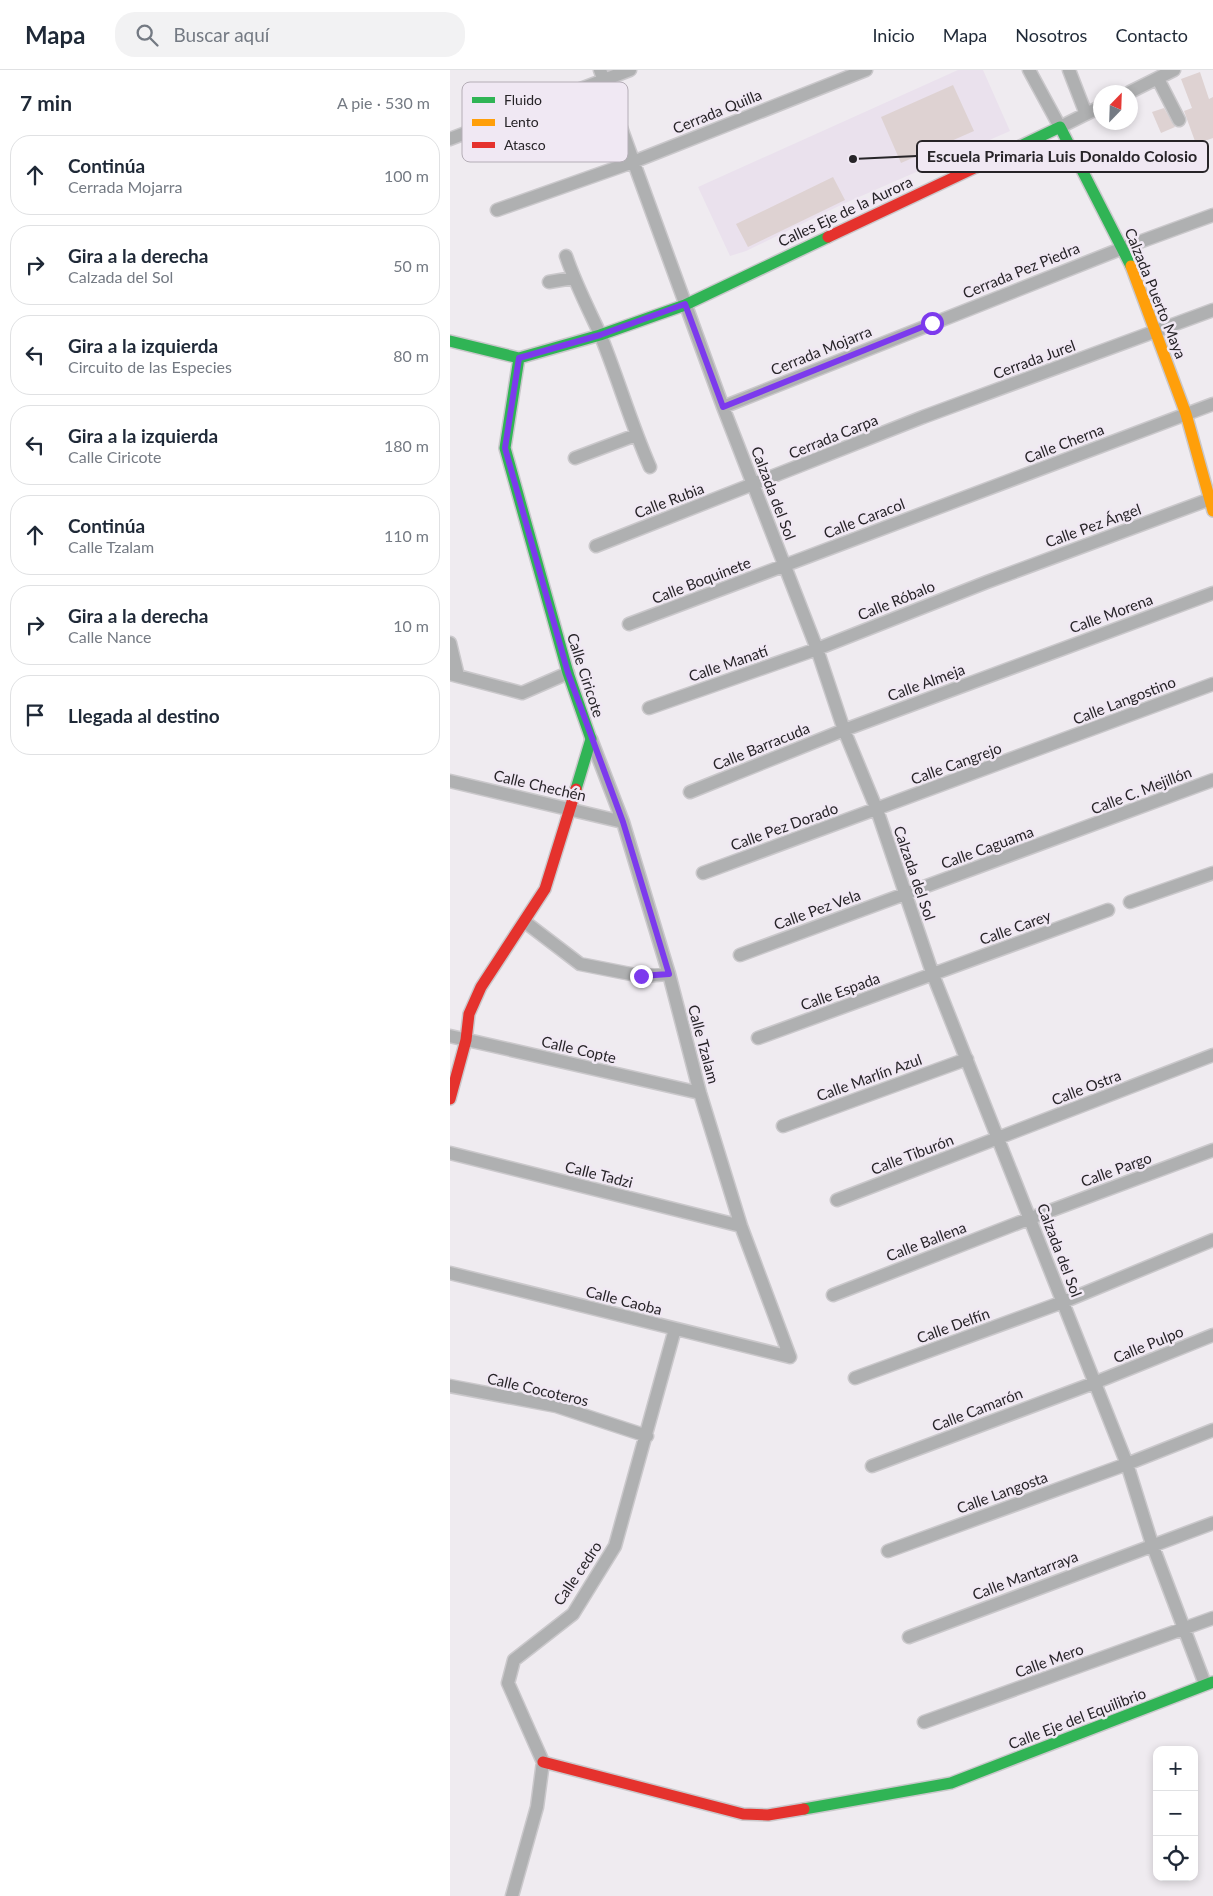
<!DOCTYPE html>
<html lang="es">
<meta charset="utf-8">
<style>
body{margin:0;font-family:Lato,sans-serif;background:#f2f2f3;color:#1f2937}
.controls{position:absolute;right:15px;bottom:15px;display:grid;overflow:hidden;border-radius:10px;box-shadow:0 2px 8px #0003}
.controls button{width:45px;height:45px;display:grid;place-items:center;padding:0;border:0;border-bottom:1px solid #e0e1e3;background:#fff;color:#1f2937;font:25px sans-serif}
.compass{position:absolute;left:643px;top:15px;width:45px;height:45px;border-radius:50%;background:#fff;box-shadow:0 2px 8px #0003;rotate:23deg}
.stop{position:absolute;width:15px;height:15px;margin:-11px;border:4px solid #7c3aed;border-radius:50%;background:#fff}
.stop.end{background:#7c3aed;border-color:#fff;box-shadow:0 1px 5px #0008}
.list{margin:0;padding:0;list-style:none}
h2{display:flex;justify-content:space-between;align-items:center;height:65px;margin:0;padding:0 20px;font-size:21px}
h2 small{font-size:16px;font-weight:400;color:#747a83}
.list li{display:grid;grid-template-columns:32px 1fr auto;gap:15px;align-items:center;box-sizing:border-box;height:80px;margin:0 10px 10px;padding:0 10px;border:1px solid #e0e1e3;border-radius:20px}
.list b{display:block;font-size:19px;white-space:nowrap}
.list p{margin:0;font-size:16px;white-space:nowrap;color:#747a83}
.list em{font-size:16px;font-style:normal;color:#747a83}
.icon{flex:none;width:28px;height:28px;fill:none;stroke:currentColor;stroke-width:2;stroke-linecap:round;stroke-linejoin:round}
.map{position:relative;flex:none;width:763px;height:1826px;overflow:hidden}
header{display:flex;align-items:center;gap:30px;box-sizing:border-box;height:70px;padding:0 25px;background:#fff;border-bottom:1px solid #e0e1e3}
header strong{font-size:24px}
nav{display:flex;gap:28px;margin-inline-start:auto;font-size:18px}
.search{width:350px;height:45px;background:#f2f2f3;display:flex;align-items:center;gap:12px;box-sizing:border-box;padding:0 18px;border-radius:20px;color:#747a83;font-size:19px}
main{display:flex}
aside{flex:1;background:#fff}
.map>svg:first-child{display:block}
</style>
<header>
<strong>Mapa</strong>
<div class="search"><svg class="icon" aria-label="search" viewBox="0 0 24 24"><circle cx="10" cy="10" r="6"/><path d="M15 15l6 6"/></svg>Buscar aquí</div>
<nav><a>Inicio</a><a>Mapa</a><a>Nosotros</a><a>Contacto</a></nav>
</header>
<main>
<aside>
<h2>7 min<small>A pie · 530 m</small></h2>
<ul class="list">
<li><svg class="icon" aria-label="ahead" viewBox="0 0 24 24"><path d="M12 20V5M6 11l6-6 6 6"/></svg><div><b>Continúa</b><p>Cerrada Mojarra</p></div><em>100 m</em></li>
<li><svg class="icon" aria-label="right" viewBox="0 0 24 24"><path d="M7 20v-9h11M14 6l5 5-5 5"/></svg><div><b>Gira a la derecha</b><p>Calzada del Sol</p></div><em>50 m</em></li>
<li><svg class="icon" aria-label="left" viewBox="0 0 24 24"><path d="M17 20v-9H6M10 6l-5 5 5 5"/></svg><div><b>Gira a la izquierda</b><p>Circuito de las Especies</p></div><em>80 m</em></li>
<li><svg class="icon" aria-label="left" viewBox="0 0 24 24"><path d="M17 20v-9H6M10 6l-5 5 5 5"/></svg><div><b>Gira a la izquierda</b><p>Calle Ciricote</p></div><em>180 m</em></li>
<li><svg class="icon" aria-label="ahead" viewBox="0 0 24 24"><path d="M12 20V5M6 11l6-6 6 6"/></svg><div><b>Continúa</b><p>Calle Tzalam</p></div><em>110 m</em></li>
<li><svg class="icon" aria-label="right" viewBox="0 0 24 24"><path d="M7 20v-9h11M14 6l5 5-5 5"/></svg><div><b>Gira a la derecha</b><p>Calle Nance</p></div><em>10 m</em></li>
<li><svg class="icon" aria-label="arrive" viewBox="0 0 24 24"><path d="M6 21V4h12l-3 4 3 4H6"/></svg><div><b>Llegada al destino</b></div></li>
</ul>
</aside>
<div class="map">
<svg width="763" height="1826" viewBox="0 0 763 1826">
<rect width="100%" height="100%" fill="#efebf0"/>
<!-- built -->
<path fill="#eae1ed" d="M508,0h25l27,61 -167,73 -97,47 -16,5 -32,-69z"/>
<!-- building -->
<path fill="#ded2d2" d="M750,2l9,27 4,-2v41l-17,6 -12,-33 8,-3 -11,-29z
M503,15l21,46 -73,32 -20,-46z
M714,38l11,19 -14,6 -9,-21z
M383,107l12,23 -97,47 -12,-23z"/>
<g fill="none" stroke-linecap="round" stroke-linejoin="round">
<defs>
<path id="street" d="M150,0l123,337 94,242 27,81 33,80 56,165 194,489 25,80 53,140
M579,0l31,57 40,-20
M619,0l17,44
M708,9l21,41
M680,22l44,-22
M0,69l180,-69
M47,140l136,-48 233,-92
M116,186c9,27 22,52 34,78 18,44 31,90 50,133
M99,212l24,-4
M273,337l400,-159 90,-33
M125,388l61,-23
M146,476l327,-129 290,-107
M179,554l584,-220
M0,573l8,33
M0,604l72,19 46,-20
M199,638l168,-59 170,-67 226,-84
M141,669l32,83 46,152 31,119 41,133 49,131
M0,711l173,41
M240,722l154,-62 369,-137
M253,803l510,-189
M680,832l83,-29
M75,852l55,42 61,12 28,-2
M290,885l473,-175
M0,966l250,57
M308,968l350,-128
M333,1056l184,-67
M0,1083l291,73
M387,1130l376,-145
M0,1203l340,84
M383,1225l198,-77 182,-68
M405,1308l208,-76 150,-62
M0,1316l106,20 91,30
M422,1396l222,-83 119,-48
M438,1481l239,-87 86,-34
M459,1567l304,-114
M474,1652l289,-104
M62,1826l25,-89 6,-45 -35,-79 6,-23 59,-46 42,-68 60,-217"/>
<path id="fast" d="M541,90l69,-33 71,139
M0,271l69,17 81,-23 85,-30 143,-68
M69,288l-14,90 63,225 23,66 -15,50
M354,1739l147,-26 262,-101"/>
<path id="slow" d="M681,196l55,148 27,97"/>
<path id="jam" d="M378,167l163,-77
M0,1029l16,-59 3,-26 12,-27 64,-98 31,-100
M93,1692l200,52 25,1 36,-6"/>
</defs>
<!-- street casing -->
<use href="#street" stroke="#cac8cb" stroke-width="15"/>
<!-- fast casing -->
<use href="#fast" stroke="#cac8cb" stroke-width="14"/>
<!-- slow casing -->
<use href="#slow" stroke="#cac8cb" stroke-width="14"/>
<!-- jam casing -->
<use href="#jam" stroke="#cac8cb" stroke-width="14"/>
<!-- street -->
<use href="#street" stroke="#afb0b1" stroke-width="12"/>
<!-- fast -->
<use href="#fast" stroke="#30b455" stroke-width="11"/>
<!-- slow -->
<use href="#slow" stroke="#ff9f0a" stroke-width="11"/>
<!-- jam -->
<use href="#jam" stroke="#e5322d" stroke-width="11"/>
</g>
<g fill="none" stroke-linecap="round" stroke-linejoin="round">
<!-- route -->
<path stroke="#7c3aed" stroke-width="6" d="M191,906l28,-2 -46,-152 -55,-149 -63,-225 14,-90 81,-23 85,-31 38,103 209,-84"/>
</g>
<g text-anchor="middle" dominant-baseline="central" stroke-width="5" stroke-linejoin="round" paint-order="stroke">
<!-- street labels -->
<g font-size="15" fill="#272428" stroke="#f0e8f3">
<text transform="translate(267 41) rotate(-22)">Cerrada Quilla</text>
<text transform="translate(395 141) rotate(-25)">Calles Eje de la Aurora</text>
<text transform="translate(571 200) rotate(-22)">Cerrada Pez Piedra</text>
<text transform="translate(706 223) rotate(68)">Calzada Puerto Maya</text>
<text transform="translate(371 280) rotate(-22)">Cerrada Mojarra</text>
<text transform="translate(584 289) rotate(-20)">Cerrada Jurel</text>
<text transform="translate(383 366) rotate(-22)">Cerrada Carpa</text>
<text transform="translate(614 373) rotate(-21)">Calle Cherna</text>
<text transform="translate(324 423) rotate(69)">Calzada del Sol</text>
<text transform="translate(219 430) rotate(-21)">Calle Rubia</text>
<text transform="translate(414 448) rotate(-21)">Calle Caracol</text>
<text transform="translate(643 455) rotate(-20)">Calle Pez Ángel</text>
<text transform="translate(251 510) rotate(-21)">Calle Boquinete</text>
<text transform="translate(446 530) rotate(-22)">Calle Róbalo</text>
<text transform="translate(661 543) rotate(-20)">Calle Morena</text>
<text transform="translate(278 593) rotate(-19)">Calle Manatí</text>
<text transform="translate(136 605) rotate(72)">Calle Ciricote</text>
<text transform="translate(476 612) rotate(-20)">Calle Almeja</text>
<text transform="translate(674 630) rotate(-21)">Calle Langostino</text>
<text transform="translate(311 676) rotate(-22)">Calle Barracuda</text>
<text transform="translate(506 693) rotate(-20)">Calle Cangrejo</text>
<text transform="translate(90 715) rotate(13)">Calle Chechén</text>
<text transform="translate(691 720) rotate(-21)">Calle C. Mejillón</text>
<text transform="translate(334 756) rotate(-20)">Calle Pez Dorado</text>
<text transform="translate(537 777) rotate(-20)">Calle Caguama</text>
<text transform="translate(465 803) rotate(71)">Calzada del Sol</text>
<text transform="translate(367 839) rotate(-20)">Calle Pez Vela</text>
<text transform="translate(565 857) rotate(-20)">Calle Carey</text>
<text transform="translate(390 921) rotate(-20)">Calle Espada</text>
<text transform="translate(254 974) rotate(75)">Calle Tzalam</text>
<text transform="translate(129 979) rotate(13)">Calle Copte</text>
<text transform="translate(419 1007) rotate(-20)">Calle Marlín Azul</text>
<text transform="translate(636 1017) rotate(-21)">Calle Ostra</text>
<text transform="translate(462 1084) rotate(-21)">Calle Tiburón</text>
<text transform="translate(666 1099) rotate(-20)">Calle Pargo</text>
<text transform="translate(149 1104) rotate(14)">Calle Tadzi</text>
<text transform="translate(476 1171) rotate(-21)">Calle Ballena</text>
<text transform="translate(610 1180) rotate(69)">Calzada del Sol</text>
<text transform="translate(174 1230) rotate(14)">Calle Caoba</text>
<text transform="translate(503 1255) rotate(-20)">Calle Delfín</text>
<text transform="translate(698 1274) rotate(-22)">Calle Pulpo</text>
<text transform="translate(88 1319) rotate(13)">Calle Cocoteros</text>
<text transform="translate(527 1339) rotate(-21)">Calle Camarón</text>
<text transform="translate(552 1422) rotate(-20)">Calle Langosta</text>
<text transform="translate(127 1503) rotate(-56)">Calle cedro</text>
<text transform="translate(575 1505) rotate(-21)">Calle Mantarraya</text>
<text transform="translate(599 1590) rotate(-20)">Calle Mero</text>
<text transform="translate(627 1648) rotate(-21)">Calle Eje del Equilibrio</text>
</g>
</g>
<!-- legend -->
<rect x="12" y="12" width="166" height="80" rx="8" fill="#f0e8f3" stroke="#b4adb6" stroke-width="1"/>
<rect x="22" y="27" width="23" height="6" fill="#30b455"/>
<rect x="22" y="49" width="23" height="7" fill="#ff9f0a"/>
<rect x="22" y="72" width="23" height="6" fill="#e5322d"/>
<g font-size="14" fill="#272428">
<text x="54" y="35">Fluido</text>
<text x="54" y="57">Lento</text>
<text x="54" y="80">Atasco</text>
</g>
<!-- callouts -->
<path fill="none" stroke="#272428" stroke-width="2" d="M403 89L467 86"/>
<circle fill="#272428" stroke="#f0e8f3" stroke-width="2" cx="403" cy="89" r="5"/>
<rect fill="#f0e8f3" stroke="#272428" stroke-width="2" x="467" y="71" width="291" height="31" rx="5"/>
<g font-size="16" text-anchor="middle" font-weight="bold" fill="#272428">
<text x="612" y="92">Escuela Primaria Luis Donaldo Colosio</text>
</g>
</svg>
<div class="controls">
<button>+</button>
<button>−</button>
<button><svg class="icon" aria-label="locate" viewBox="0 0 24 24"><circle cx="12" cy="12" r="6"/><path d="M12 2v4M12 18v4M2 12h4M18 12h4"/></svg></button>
</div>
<svg class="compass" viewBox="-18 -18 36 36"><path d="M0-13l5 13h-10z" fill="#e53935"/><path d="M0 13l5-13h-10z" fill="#747a83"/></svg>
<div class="stop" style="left:482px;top:253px"></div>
<div class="stop end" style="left:191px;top:906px"></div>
</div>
</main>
